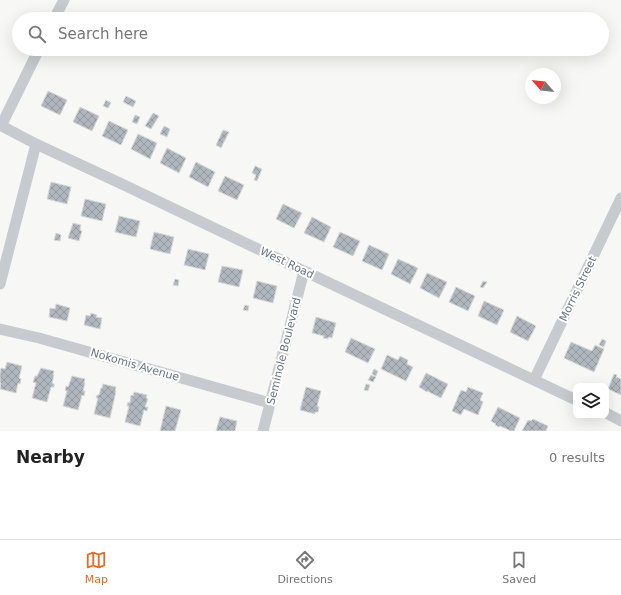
<!DOCTYPE html>
<style>
body{margin:0;font-family:"DejaVu Sans",sans-serif;background:#f6f6f6;color:#222}
.controls{position:absolute;right:12px;bottom:12px;display:grid;overflow:hidden;border-radius:8px;box-shadow:0 4px 16px #0002}
.controls button{width:36px;height:36px;display:grid;place-items:center;padding:0;border:0;border-bottom:1px solid #e0e0e0;background:#fff;color:#222;font:20px sans-serif}
.compass{position:absolute;left:525px;top:68px;width:36px;height:36px;border-radius:50%;background:#fff;box-shadow:0 4px 16px #0002;rotate:298deg}
.list{margin:0;padding:0;list-style:none}
h2{display:flex;justify-content:space-between;align-items:center;height:52px;margin:0;padding:0 16px;font-size:17px}
h2 small{font-size:13px;font-weight:400;color:#767676}
.icon{flex:none;width:22px;height:22px;fill:none;stroke:currentColor;stroke-width:2;stroke-linecap:round;stroke-linejoin:round}
.map{position:relative;flex:none;width:621px;height:431px;overflow:hidden}
.search{position:absolute;background:#fff;box-shadow:0 4px 16px #0002;left:12px;right:12px;top:12px;height:44px;display:flex;align-items:center;gap:10px;box-sizing:border-box;padding:0 14px;border-radius:22px;color:#767676;font-size:15px}
.sheet{height:108px;background:#fff}
nav{display:flex;justify-content:space-around;align-items:center;box-sizing:border-box;height:56px;border-top:1px solid #e0e0e0;background:#fff;font-size:11px;color:#767676}
nav a{display:grid;justify-items:center;gap:2px}
nav .on{color:#eb6a22}
.map>svg:first-child{display:block}
</style>
<div class="map">
<svg width="621" height="431" viewBox="0 0 621 431">
<defs>
<pattern id="building-cross-hatch" width="8" height="8" patternUnits="userSpaceOnUse"><rect width="8" height="8" fill="#afb6bd"/><path d="M0 0l8 8M0 8l8-8" fill="none" stroke="#92999f"/></pattern>
</defs>
<rect width="100%" height="100%" fill="#f7f8f5"/>
<!-- building -->
<path fill="url(#building-cross-hatch)" stroke="#d9d9d7" d="M48,91l19,9 -7,15 -19,-9z
M126,96l10,5 -3,6 -10,-5z
M106,100l5,3 -3,5 -5,-2z
M80,107l19,9 -7,15 -19,-9z
M153,113l6,3 -8,13 -6,-3z
M135,115l5,2 -3,7 -5,-2z
M109,121l19,9 -7,15 -19,-9z
M164,126l6,3 -3,8 -7,-3z
M223,130l6,2 -8,16 -5,-3z
M138,134l19,9 -7,16 -19,-10z
M167,148l19,10 -7,15 -19,-10z
M196,162l19,10 -7,15 -19,-10z
M255,166l7,3 -5,12 -3,-1 2,-5 -4,-2z
M225,176l19,9 -7,15 -19,-9z
M51,182l20,5 -4,17 -20,-5z
M85,199l21,5 -4,17 -21,-5z
M283,204l19,9 -8,15 -18,-9z
M119,216l21,5 -4,16 -21,-5z
M312,217l19,10 -7,15 -20,-9z
M73,223l8,2 -1,5 2,1 -3,10 -11,-3z
M154,232l20,5 -4,17 -20,-5z
M340,232l20,9 -7,15 -20,-9z
M56,233l5,2 -1,6 -6,-1z
M369,245l20,9 -7,16 -20,-9z
M188,249l21,5 -4,16 -21,-5z
M398,259l20,9 -8,16 -19,-10z
M222,266l21,4 -4,17 -21,-5z
M427,273l20,9 -8,16 -19,-10z
M175,279l4,1 -1,6 -5,-1z
M257,281l20,5 -4,17 -20,-5z
M483,281l4,1 -4,6 -3,-1z
M456,287l19,9 -7,15 -19,-9z
M484,301l20,9 -7,15 -19,-9z
M56,304l14,4 -3,13 -18,-4 1,-9 5,1z
M245,305l4,1 -1,5 -5,-1z
M91,313l6,2 -1,2 6,1 -2,11 -16,-4 2,-10 4,1z
M517,316l19,10 -8,15 -18,-9z
M316,317l20,6 -4,15 -4,-1v2l-5,-1 1,-2 -12,-3z
M351,338l24,11 -7,14 -23,-11z
M602,339l4,2 -2,6 -5,-2z
M571,342l21,9 3,-6 9,4 -10,23 -30,-14z
M387,355l11,5 2,-4 8,4 -1,4 6,3 -7,14 -25,-12z
M7,362l15,4 -3,12 2,1 -1,5 -2,-1 -2,10 -16,-4 1,-6h-1v-10l1,-5 4,1z
M41,368l13,3 -1,4h1l-2,8 2,1v3h-3l-4,15 -15,-4 4,-15 -3,-1 2,-6h2z
M374,369l4,2 -2,5 -4,-2z
M426,373l22,11 -7,14 -14,-7v1l-8,-5z
M614,374l3,1 -1,2 5,2v16l-13,-6z
M371,375l5,2 -3,5 -5,-2z
M72,376l13,3 -1,4h1l-2,8h2l-1,5 -2,-1 -4,15 -15,-4 4,-15 -2,-1 1,-4 2,1z
M103,384l13,3 -1,4h1l-6,27 -16,-4 4,-16h-2l1,-3h2l2,-7h1z
M366,384l4,1 -2,6 -4,-1z
M306,387l15,4 -4,15 2,1 -1,5h-3v2l-15,-4z
M468,387l15,6 -3,7 3,2 -5,13 -14,-6 -3,6 -9,-4 9,-21 5,2z
M134,392l13,3 -1,3 2,1 -3,8h3l-1,4 -3,-1 -4,16 -15,-4 4,-16h-2l1,-4 2,1 1,-8 2,1z
M166,406l15,4 -6,21h-15z
M498,407l22,11 -6,13h-3l-11,-5 -1,1 -4,-2 1,-1 -5,-3z
M220,417l17,4 -2,10h-19z
M533,419l15,7 -2,5h-24l6,-11 3,1z"/>
<g fill="none" stroke-linecap="round" stroke-linejoin="round">
<!-- minor -->
<path stroke="#c7cace" stroke-width="11" d="M54,19l10,-19
M0,125l36,19 88,41 180,86 272,129
M1,126l38,-77
M0,284l36,-140
M0,329l39,9 231,65
M534,380l87,-182
M606,413l15,8
M263,431l41,-160"/>
</g>
<g text-anchor="middle" dominant-baseline="central" stroke-width="4" stroke-linejoin="round" paint-order="stroke">
<!-- street labels -->
<g font-size="11" fill="#657487" stroke="#fff">
<text transform="translate(287 263) rotate(26)">West Road</text>
<text transform="translate(578 289) rotate(-64)">Morris Street</text>
<text transform="translate(284 351) rotate(-76)">Seminole Boulevard</text>
<text transform="translate(135 365) rotate(16)">Nokomis Avenue</text>
</g>
</g>
</svg>
<div class="controls">
<button><svg class="icon" aria-label="layers" viewBox="0 0 24 24"><path d="M12 4l9 5-9 5-9-5zM3 14l9 5 9-5"/></svg></button>
</div>
<svg class="compass" viewBox="-18 -18 36 36"><path d="M0-13l5 13h-10z" fill="#e53935"/><path d="M0 13l5-13h-10z" fill="#767676"/></svg>
<div class="search"><svg class="icon" aria-label="search" viewBox="0 0 24 24"><circle cx="10" cy="10" r="6"/><path d="M15 15l6 6"/></svg>Search here</div>
</div>
<section class="sheet">
<h2>Nearby<small>0 results</small></h2>
<ul class="list">
</ul>
</section>
<nav>
<a class="on"><svg class="icon" aria-label="map" viewBox="0 0 24 24"><path d="M3 6l6-2 6 2 6-2v14l-6 2-6-2-6 2zM9 4v14M15 6v14"/></svg>Map</a>
<a><svg class="icon" aria-label="directions" viewBox="0 0 24 24"><path d="M12 3l9 9-9 9-9-9zM9 14v-3h6M13 9l2 2-2 2"/></svg>Directions</a>
<a><svg class="icon" aria-label="saved" viewBox="0 0 24 24"><path d="M7 4h10v16l-5-4-5 4z"/></svg>Saved</a>
</nav>
